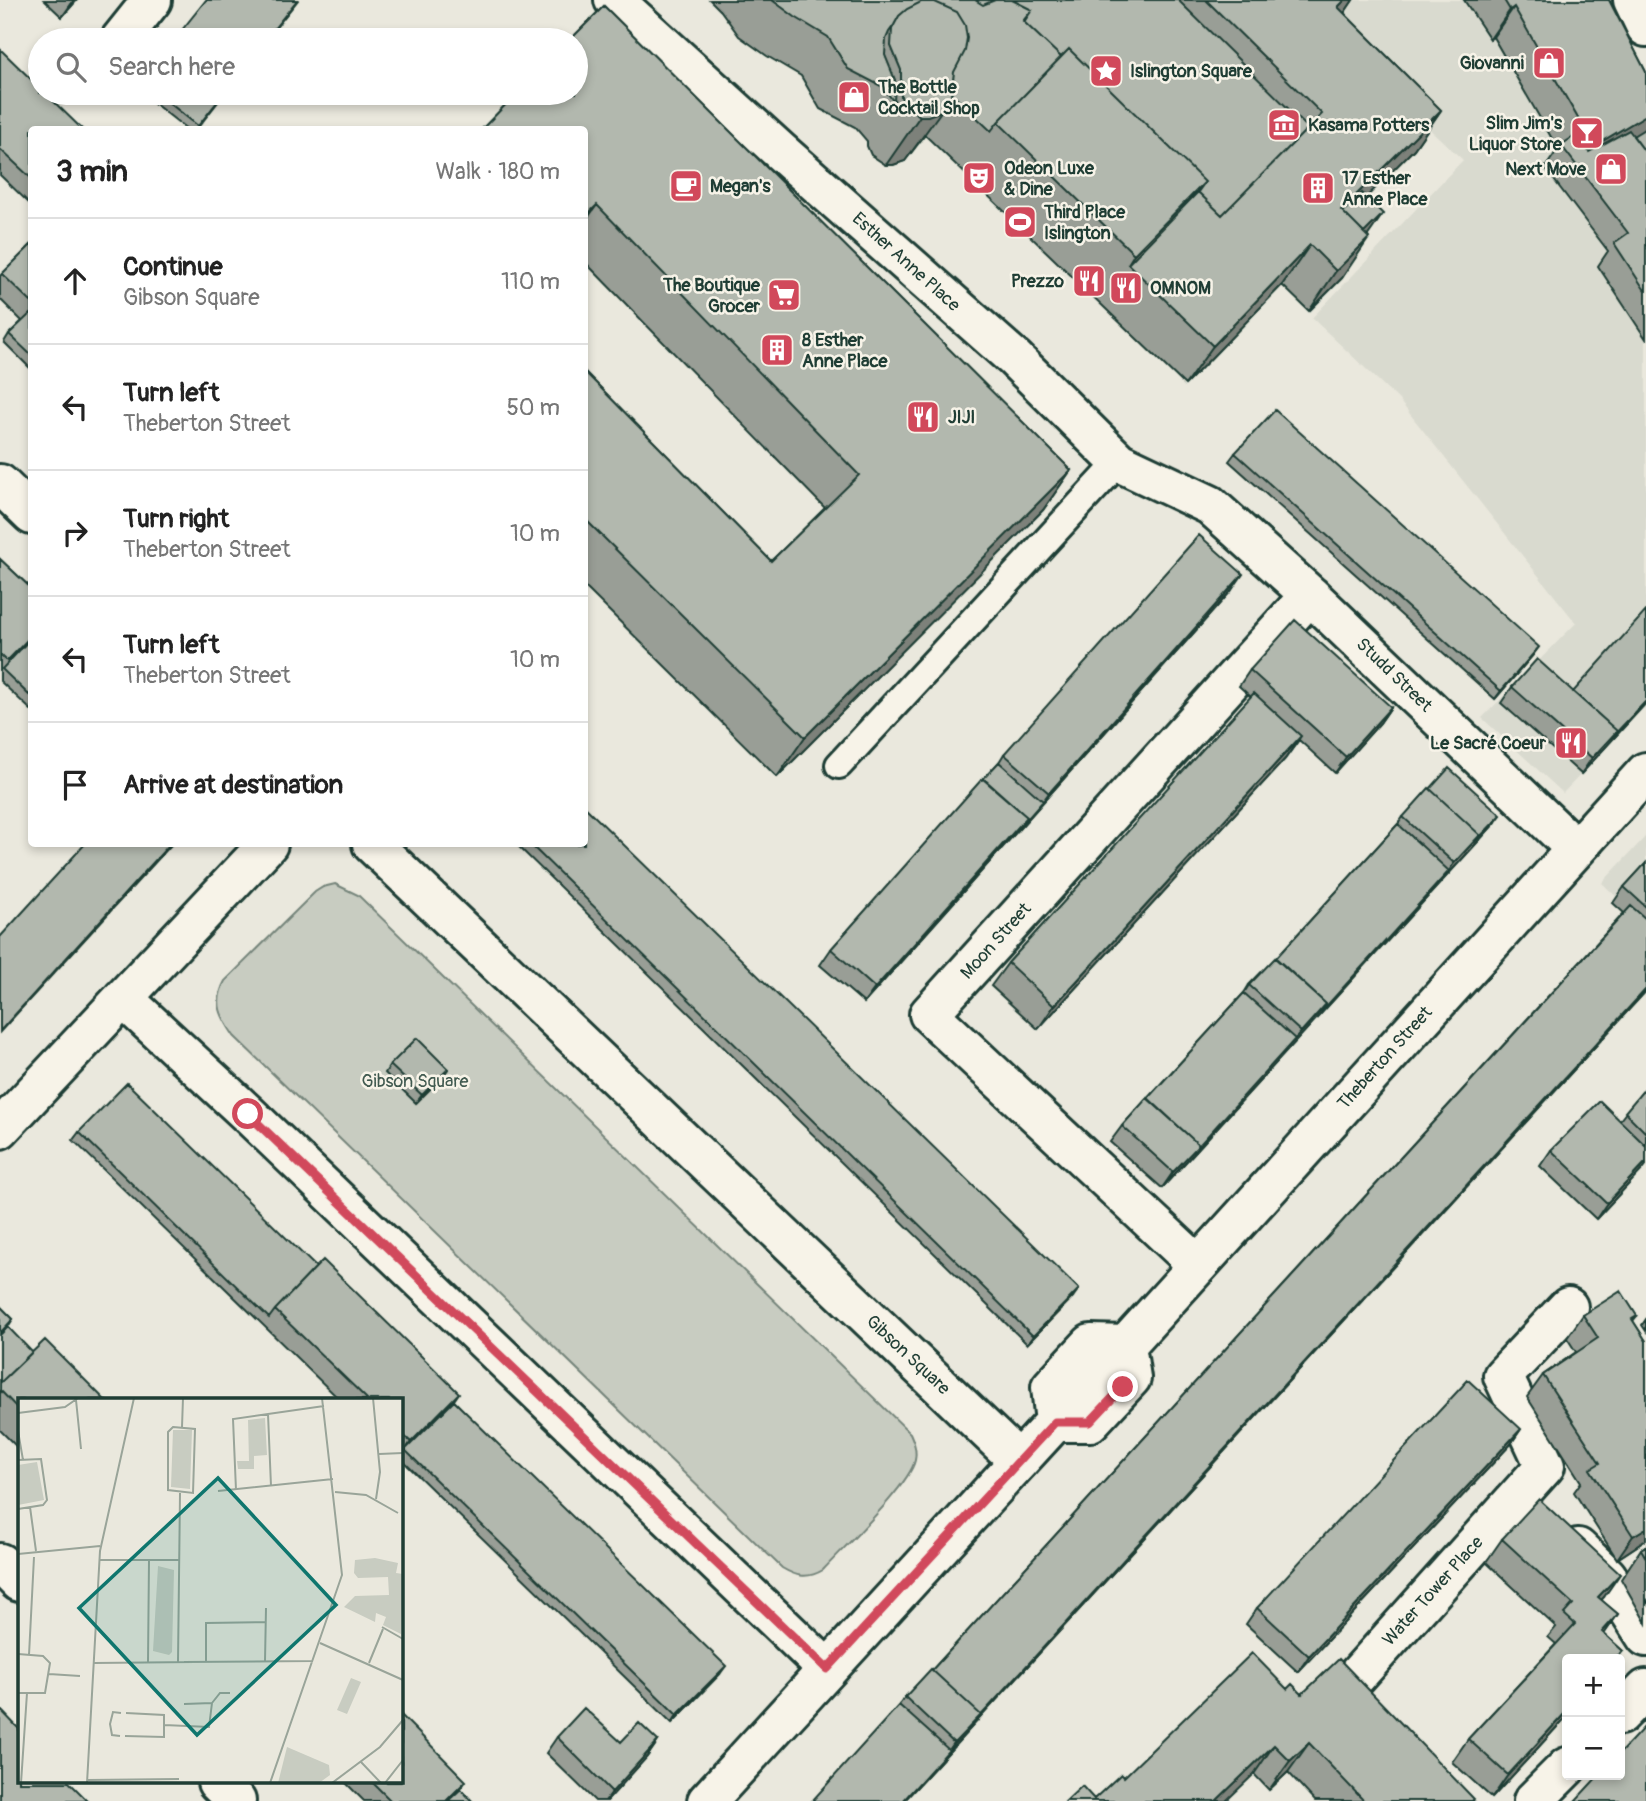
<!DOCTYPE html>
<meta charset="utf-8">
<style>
body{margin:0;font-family:Pangolin,sans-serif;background:#f6f6f6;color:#222}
.controls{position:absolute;right:21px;bottom:21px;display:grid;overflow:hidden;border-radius:7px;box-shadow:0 4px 10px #0003}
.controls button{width:63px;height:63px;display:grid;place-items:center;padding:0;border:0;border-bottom:2px solid #e0e0e0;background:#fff;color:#222;font:35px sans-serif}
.stop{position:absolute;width:21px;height:21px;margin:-16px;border:5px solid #d1495b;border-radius:50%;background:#fff}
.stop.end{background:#d1495b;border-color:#fff;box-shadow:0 2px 7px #0008}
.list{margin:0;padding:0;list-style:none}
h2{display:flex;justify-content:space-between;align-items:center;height:91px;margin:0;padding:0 28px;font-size:30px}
h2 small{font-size:23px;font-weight:400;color:#767676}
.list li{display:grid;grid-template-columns:46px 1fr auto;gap:21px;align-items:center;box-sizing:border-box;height:126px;padding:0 28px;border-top:2px solid #e0e0e0}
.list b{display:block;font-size:26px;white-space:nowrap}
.list p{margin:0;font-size:23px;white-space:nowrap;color:#767676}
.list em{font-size:23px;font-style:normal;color:#767676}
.icon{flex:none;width:38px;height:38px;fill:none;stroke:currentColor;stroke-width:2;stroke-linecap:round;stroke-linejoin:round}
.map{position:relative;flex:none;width:1646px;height:1801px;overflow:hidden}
.search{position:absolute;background:#fff;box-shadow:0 4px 10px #0003;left:28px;top:28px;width:560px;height:77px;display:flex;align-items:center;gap:18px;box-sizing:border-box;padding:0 24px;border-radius:38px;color:#767676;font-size:26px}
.panel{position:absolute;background:#fff;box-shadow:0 4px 10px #0003;left:28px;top:126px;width:560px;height:721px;border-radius:7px}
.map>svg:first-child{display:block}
</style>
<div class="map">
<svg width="1646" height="1801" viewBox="0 0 1646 1801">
<rect width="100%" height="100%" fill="#eae8dd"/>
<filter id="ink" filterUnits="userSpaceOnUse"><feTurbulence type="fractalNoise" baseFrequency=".0143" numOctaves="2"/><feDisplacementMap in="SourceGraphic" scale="14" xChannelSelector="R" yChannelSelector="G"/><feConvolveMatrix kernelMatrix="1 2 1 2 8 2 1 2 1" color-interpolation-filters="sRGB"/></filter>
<g filter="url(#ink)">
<!-- built -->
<path fill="#d9dacf" d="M1290,0h280l76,138v568l-83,87 -81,-75 94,-95 -178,-224 -86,-81 151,-158z
M1646,836v89l-44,-42z"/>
<!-- green -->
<path fill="#c8ccc1" stroke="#74847a" stroke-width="2" d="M335,884l23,11 552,538c4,9 7,17 5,27 -5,25 -72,88 -92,110 -15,9 -26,7 -41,-2l-548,-532c-13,-19 -21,-33 -9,-55l90,-89 8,-5z"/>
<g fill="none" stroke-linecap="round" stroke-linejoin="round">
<defs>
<path id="lane" d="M839,765l280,-303
M1055,1422l71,-77"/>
<path id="street" d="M614,0l166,151 234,207 105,104 91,43 100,90 265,253
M120,40l32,-40
M0,484l32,31
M372,844l647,617
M123,998l125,116 579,555
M0,1129l268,-285
M1198,1265l-269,-251 381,-419
M1578,1548l29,28 39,61
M1345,1689l200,-223 -42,-90 65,-69
M1620,1715l26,-26
M1533,1801l34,-34"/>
<path id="secondary" d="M1055,1422l-4,-35 40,-43 35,1 520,-573
M0,1563l19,19
M217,1782l19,19
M707,1801l348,-379h35l41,-44 -5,-33"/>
<path id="highway" d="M1633,0l13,27"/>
</defs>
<!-- lane casing -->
<use href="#lane" stroke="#1f3d34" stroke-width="32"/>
<!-- street casing -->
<use href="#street" stroke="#1f3d34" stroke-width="44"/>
<!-- secondary casing -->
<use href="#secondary" stroke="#1f3d34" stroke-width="44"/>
<!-- highway casing -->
<use href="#highway" stroke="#1f3d34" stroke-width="44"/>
<!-- lane -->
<use href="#lane" stroke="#f7f3e8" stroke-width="26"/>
<!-- street -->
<use href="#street" stroke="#f7f3e8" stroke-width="38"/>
<!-- secondary -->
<use href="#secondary" stroke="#f7f3e8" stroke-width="38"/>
<!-- highway -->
<use href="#highway" stroke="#f7f3e8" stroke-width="38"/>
</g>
<!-- wall -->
<path fill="#999e96" stroke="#1f3d34" stroke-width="2" d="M44,0h33l-15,17z
M710,0h643l-9,13 97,97 -27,39 -48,48 2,39 -26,42 -33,33 -27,-26 -97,100 -260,-250 -20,26 -12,4h-7l-15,-10 -4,-9v-5l-12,-14 -35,-18 -19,-33 -34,-20 -28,-20 -18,-25z
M1464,0h145l37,72v267l-48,-73 10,-15 -63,-83 13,-19 -65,-112 -3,2z
M604,6l467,464 -28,40 -266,267 -193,-191v-215l187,190 54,-53 -241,-247v-131h-103l36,-37h59v-53h-6z
M0,49l32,81v76l-32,-31z
M141,93h84l-29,37h-8z
M32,244v126l-28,-28 5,-8 13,-13 -22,-22v-23z
M1235,453l298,202 -38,44 -266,-238z
M0,559l32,30v122l-32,-30z
M1232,590l-368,413 -44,-38 11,-16 168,-187 5,-8z
M1250,670l141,37 -11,16 -45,50 -36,-33 -14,19 -247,270 -47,-43 17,-23 243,-266 -12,-11z
M1512,687l61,5 73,11 -65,71 -80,-71z
M1403,817l92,6 -333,365 -52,-46 12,-16 122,-133 5,-8 27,-27 122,-134z
M516,844h68l489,453 -46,47z
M1646,863v128l-742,810 -5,-96 6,-8 27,-27 692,-757 -11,-10 11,-16z
M390,1065l58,4 -6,8 -26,26 -31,-30z
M1646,1087v78l-50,54 -56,-53 11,-16 69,-30z
M79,1132l237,135 138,134 266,273 -48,49 -271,-264v-59h-61l-267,-260z
M0,1306l13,13 -5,8 11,73v49l-19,-19z
M1583,1315l54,1 -4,5 13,20v199l-29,19 -43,-67 7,-10 -54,-85 16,-22 33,-23 -9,-14z
M1646,1319v12l-4,-6z
M1521,1429l-11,16 -212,227 -52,-48 11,-16z
M1502,1539l102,58 -3,3 17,14 -14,20 19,17 -6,8h-50v57l-75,82 -40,-36 16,-23 88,-95 -8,-7 8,-10 -70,-65z
M1646,1546v77l-25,-44 20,-30z
M1287,1689l15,5 171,107h-158l-27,-29 -19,18 -15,-16 -160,25 30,-22z
M557,1737l64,5 37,-1 -11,16 -40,44h-12l-49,-48z
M345,1782h56l60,7 11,12h-108z"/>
<!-- shaded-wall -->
<path fill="#7d817a" stroke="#1f3d34" stroke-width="2" d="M74,0h3l-15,17z
M297,0h1l-32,40h-1z
M1345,0h8l-8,12 -35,35 28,-40z
M1514,7l-21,30 -3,2 20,-29z
M953,95l-48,66 -12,4h-7l34,-49 25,-20z
M1441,110l-27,39 -75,76 2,-15z
M1646,115v15l-68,38 16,-22z
M1205,182l-34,49 -43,33 6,-10z
M597,205l-13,18v-5z
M1383,214l-21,30 -27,27 20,-30z
M1369,238l-27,40 -33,33 27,-40z
M1310,245l-28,40 -97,100 28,-39z
M1071,470l-28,40 -266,267 28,-40z
M1243,574l-11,16 -368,413 11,-15 152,-171 16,-16 6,-8z
M1539,647l-6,8 -38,44 6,-8z
M1646,701v2l-65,71 11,-16z
M1391,707l-11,16 -45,50 11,-16z
M1301,736l-16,23 -247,270 16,-23z
M1501,815l-6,8 -333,365 11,-16 276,-301 5,-8 26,-28z
M170,844h2l-172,188v-1z
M1646,989v2l-742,810h-1l46,-51 5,-7z
M448,1069l-6,8 -26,26 6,-8z
M1646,1162v3l-3,4 -47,50 11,-16z
M1079,1289l-6,8 -46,47 6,-8z
M459,1393l-11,16 -43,41 6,-8z
M1521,1429l-11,16 -212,227 11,-16z
M1646,1528v12l-29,19 16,-23z
M1620,1574l-16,23 -22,23 16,-23z
M1618,1614l-16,23v-5z
M726,1666l-6,8 -48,49 5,-8z
M1567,1711v5l-75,82 16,-23z
M658,1741l-11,16 -40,44h-2l7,-9z
M1309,1743l-21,29 -19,18 21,-29z
M1274,1745l-20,29 -28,27h-10z
M466,1781l-11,16 -4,4h-5z"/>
<!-- building -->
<path fill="#b2b8ae" stroke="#1f3d34" stroke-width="2" d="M206,0h91l-32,40h-91z
M772,0h203l8,5 12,-5h17l20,10 -9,11 38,36 -63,65 -7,9 -38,-36h-2l3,-23 11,-21 2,-13 -2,-13 -8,-13 -22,-10h-14l-14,7 -8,7 -5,9 -5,7 -3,7 -1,16 10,25 -1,22 -11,-15 -35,-18 -20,-32 -33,-20z
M975,0h20l-12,5z
M1012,0h166l130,128 -86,87 -24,-23 7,-10 -136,-133 -8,8 -37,-35 8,-12z
M1206,0h139l-7,7 103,103 -100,100 28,28 -33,33 -26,-26 -97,101 -85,-82 70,-72 24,23 100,-101z
M1504,0h105l37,72v43l-52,31 -80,-139 -4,3z
M921,2h14l22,10 8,13 2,13 -2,13 -11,21 -3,26 -12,14 -11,4h-8l-14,-10 -5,-9v-27l-10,-24 1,-17 7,-13 8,-7z
M604,6l467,464 -266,267 -221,-219v-147l187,190 88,-86 -262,-270 -13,13v-88h-103l36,-37h59v-53h-6z
M0,49l40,39v5h5l38,37h-51v49l-32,-30z
M1069,49l136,133 -71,72 -136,-132z
M157,93h58l6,4 -23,29z
M1646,128v25l-13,-17z
M1629,130l17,23v139l-32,-49 14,-10 -67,-88 17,-11 11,18z
M1362,193l21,21 -19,19 -21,-21z
M32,244v59l-30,-29z
M32,312v44l-23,-22z
M1275,410l264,237 -38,44 -266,-238z
M1199,535l44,39 -194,219 -45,-39z
M0,559l32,30v46l-25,26 -7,-7z
M1646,611v90l-35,37 6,-7 -44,-39z
M1295,620l96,87 -45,50 -96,-87z
M32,637v55l-3,3 -27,-26z
M1537,659l80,72 -25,27 -80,-71z
M1254,693l47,43 -247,270 -46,-43z
M999,762l44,39 -21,24 5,-8 -44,-38z
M1449,768l52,47 -27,28 6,-8 -50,-46z
M983,778l44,39 -152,171 -44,-39z
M1429,788l51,47 -26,28 -51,-46z
M584,806l495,483 -46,47 -503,-492h54z
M1398,824l51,47 -128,141 5,-8 -50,-46z
M85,844h85l-170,187v-94z
M1646,863v44l-22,-20z
M1631,906l15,13v70l-671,733 6,-7 -49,-45z
M1275,958l51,46 -25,28 -52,-47z
M1244,993l51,46 -102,113 6,-7 -51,-47z
M417,1038l31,31 -26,26 -32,-30z
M127,1083l189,184 -41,43 -6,8 -190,-186z
M1646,1087v46l-21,-21z
M1147,1098l52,47 -26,27 -51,-46z
M1600,1101l46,45v16l-39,41 -56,-53z
M323,1260l136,133 -48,49 -10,-9v-33h-33l-93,-90z
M1621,1291l16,25 -5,3 14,22v187l-13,8 -43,-67 10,-6 -57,-88 55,-37 -15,-23z
M0,1306l13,13 -13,14z
M8,1327l24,25 -32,31v-48z
M45,1340l60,60h-86v10l-19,-20v-7z
M1468,1380l53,49 -212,227 -52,-48z
M454,1401l272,265 -49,49 -272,-265z
M1539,1499l81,75 -22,23 20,17 -16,18 21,19 -8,8h-48v52l-59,64 -40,-36 107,-115 -11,-10 9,-10 -71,-65z
M1646,1546v12l-5,-9z
M1252,1653l35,36 5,-5 10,10 37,-35 135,140 -2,2h-108l-55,-58 -19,18 -16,-16 -58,56h-150l16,-15 12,13 27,-25 3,3z
M931,1669l50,46 -27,28 -49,-46z
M899,1705l50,45 -46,51h-91z
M584,1708l37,34 18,-19 19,18 -46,51 -55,-55z
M0,1709l19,20v53h50l19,19h-88z
M401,1715l65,66 -20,20h-55l-19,-19h29z
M1646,1725v76h-71l24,-26h21v-22z
M461,1789l11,12h-24z"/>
</g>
<g fill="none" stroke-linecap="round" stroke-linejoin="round" filter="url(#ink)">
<!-- route -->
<path stroke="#d1495b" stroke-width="9" d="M248,1114l579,555 228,-247h35l33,-35"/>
</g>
<!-- icons -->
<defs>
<symbol id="shop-square" viewBox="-11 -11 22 22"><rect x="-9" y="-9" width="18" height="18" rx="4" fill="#d1495b" stroke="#f7f3e8"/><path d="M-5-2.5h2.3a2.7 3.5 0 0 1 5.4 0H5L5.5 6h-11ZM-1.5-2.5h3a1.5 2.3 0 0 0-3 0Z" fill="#fff"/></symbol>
<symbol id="sight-square" viewBox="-11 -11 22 22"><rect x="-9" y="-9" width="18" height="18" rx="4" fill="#d1495b" stroke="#f7f3e8"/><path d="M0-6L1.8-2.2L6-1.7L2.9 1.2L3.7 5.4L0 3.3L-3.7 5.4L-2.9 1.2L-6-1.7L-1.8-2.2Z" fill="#fff"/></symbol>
<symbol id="museum-square" viewBox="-11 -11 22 22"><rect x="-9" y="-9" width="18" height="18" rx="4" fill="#d1495b" stroke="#f7f3e8"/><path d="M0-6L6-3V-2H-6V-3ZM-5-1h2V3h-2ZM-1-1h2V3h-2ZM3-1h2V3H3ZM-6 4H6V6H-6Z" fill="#fff"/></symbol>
<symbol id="bar-square" viewBox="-11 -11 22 22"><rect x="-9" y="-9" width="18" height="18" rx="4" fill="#d1495b" stroke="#f7f3e8"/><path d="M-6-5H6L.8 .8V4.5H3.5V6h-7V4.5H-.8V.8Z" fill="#fff"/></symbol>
<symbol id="theatre-square" viewBox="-11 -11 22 22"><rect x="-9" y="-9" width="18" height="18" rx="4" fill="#d1495b" stroke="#f7f3e8"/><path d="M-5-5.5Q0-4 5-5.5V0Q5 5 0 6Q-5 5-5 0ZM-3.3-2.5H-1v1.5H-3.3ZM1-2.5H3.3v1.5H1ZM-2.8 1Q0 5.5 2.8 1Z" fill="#fff"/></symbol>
<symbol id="cafe-square" viewBox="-11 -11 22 22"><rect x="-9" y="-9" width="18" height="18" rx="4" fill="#d1495b" stroke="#f7f3e8"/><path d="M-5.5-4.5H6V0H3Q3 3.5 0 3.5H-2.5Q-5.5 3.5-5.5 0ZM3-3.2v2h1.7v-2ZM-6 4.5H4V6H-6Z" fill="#fff"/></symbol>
<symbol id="building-square" viewBox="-11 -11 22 22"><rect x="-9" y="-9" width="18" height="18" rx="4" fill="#d1495b" stroke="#f7f3e8"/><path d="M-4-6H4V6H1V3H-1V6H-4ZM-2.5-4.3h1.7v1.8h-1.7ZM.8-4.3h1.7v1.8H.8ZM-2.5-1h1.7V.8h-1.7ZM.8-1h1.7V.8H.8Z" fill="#fff"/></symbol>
<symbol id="stadium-square" viewBox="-11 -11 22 22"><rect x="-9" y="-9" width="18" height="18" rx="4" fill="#d1495b" stroke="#f7f3e8"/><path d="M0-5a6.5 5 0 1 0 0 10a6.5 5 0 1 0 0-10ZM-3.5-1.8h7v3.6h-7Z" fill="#fff"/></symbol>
<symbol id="restaurant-square" viewBox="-11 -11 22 22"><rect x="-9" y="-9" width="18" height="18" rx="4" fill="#d1495b" stroke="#f7f3e8"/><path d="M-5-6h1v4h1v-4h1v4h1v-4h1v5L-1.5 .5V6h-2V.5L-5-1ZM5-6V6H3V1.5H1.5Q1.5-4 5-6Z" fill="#fff"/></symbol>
<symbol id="supermarket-square" viewBox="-11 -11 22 22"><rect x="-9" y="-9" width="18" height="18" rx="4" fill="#d1495b" stroke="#f7f3e8"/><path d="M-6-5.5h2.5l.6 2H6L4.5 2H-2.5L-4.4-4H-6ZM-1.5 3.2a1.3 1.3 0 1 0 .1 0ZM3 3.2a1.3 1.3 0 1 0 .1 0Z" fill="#fff"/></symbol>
</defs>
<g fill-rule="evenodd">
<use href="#shop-square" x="1530" y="44" width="38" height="38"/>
<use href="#sight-square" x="1087" y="52" width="38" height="38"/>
<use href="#shop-square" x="835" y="78" width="38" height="38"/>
<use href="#museum-square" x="1265" y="106" width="38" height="38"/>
<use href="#bar-square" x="1568" y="114" width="38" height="38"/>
<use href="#shop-square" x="1592" y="150" width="38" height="38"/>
<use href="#theatre-square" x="960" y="159" width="38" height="38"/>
<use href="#cafe-square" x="667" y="167" width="38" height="38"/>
<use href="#building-square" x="1299" y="169" width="38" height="38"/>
<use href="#stadium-square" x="1001" y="203" width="38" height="38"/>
<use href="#restaurant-square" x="1070" y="262" width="38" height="38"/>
<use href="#restaurant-square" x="1107" y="269" width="38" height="38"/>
<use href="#supermarket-square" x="765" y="276" width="38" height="38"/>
<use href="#building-square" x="758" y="331" width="38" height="38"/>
<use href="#restaurant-square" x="904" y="398" width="38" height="38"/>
<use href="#restaurant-square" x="1552" y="724" width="38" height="38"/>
</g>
<g text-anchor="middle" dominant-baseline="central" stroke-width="5" stroke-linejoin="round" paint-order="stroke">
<!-- poi labels -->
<g font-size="18" font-weight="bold" fill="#1f3d34" stroke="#f7f3e8" text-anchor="start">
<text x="1524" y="63" text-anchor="end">Giovanni</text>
<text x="1130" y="71">Islington Square</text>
<text x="878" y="87">The Bottle<tspan x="878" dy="21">Cocktail Shop</tspan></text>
<text x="1562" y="123" text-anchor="end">Slim Jim's<tspan x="1562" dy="21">Liquor Store</tspan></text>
<text x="1308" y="125">Kasama Potters</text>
<text x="1004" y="168">Odeon Luxe<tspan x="1004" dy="21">&amp; Dine</tspan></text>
<text x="1586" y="169" text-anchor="end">Next Move</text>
<text x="1342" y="178">17 Esther<tspan x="1342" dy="21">Anne Place</tspan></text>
<text x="710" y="186">Megan's</text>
<text x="1044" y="212">Third Place<tspan x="1044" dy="21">Islington</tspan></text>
<text x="1064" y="281" text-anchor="end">Prezzo</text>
<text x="760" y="285" text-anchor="end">The Boutique<tspan x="760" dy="21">Grocer</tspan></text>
<text x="1150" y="288">OMNOM</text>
<text x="802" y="340">8 Esther<tspan x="802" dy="21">Anne Place</tspan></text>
<text x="948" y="417">JIJI</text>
<text x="1546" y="743" text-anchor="end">Le Sacré Coeur</text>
</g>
<!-- street labels -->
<g font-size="18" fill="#1f3d34" stroke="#f7f3e8">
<text transform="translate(906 262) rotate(42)">Esther Anne Place</text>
<text transform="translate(1394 675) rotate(44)">Studd Street</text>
<text transform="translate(996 941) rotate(-48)">Moon Street</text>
<text transform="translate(1385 1058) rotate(-48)">Theberton Street</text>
<text transform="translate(908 1355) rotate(43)">Gibson Square</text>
<text transform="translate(1433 1591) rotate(-48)">Water Tower Place</text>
</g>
<!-- park labels -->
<g font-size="18" fill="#415a50" stroke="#f7f3e8">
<text x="415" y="1081">Gibson Square</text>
</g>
</g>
<!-- overview -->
<g transform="translate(18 1398)">
<rect width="385" height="385" fill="#eae8dd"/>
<path d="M247,20l2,37 -13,1v13h-16l-1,-8h12l-1,-41zM155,32h19l-2,59 -19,-2zM19,64l7,38 -26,5v-40zM357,160l23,5 -2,10 7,1 -2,60 -18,-9 3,-8 -10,-4 -1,9 -31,-15 11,-11 34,-1 -1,-18 -30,1 -4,-5 1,-13zM140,168l16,4 -2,82 -3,3 -16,-4zM333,280l10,4 -14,32 -10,-4zM269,349l42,18 1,10 -11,8h-41z" fill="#c8ccc1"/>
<path fill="none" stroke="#99a499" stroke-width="2" d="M355,0l7,74 -4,27M58,2l5,49M0,15l47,-6 13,-9M250,16l3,72M155,29l22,2 -2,64 -25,-3v-58zM164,29l1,-29M0,33l5,29M361,56l24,-1M0,62l23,-1 6,41 -4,5 -25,4M218,92l-3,-71 91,-13M200,93l115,-12M317,94l31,3 32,18M12,109l6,44M0,156l82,-8M81,162h80M364,229l21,12M302,245l83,37M0,256l25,2 7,7 -5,30h-27M11,257l5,-98M247,263l1,-53M130,264l1,-102M160,264l2,-169M166,264l129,-1M188,264v-39l60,-1M76,265l101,-1M351,265l14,-34M31,276l31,2M194,305l8,-10h10M166,306l28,-1M146,327l45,2 3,-24M102,338l-8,-1 -2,-11 3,-12 8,1M107,338l39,1v-22l-38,-2M343,364l20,21M69,382l92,-1M3,385l6,-90M69,385l13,-232 34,-153M252,385l72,-208 -20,-177M314,385l48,-36 23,-27M367,385l18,-23"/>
<path fill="#0f766e" fill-opacity="0.15" stroke="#0f766e" stroke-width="3.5" d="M200,80l118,127 -139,130 -118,-127z"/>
<rect width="385" height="385" fill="none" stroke="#1f3d34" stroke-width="3.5"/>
</g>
</svg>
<div class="controls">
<button>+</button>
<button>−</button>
</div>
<div class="stop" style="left:248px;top:1114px"></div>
<div class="stop end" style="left:1123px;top:1387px"></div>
<div class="search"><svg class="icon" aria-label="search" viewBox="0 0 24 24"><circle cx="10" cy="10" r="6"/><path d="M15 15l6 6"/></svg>Search here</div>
<section class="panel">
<h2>3 min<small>Walk · 180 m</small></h2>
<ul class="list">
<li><svg class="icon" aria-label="ahead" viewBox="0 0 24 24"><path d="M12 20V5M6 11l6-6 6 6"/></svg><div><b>Continue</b><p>Gibson Square</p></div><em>110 m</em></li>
<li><svg class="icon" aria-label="left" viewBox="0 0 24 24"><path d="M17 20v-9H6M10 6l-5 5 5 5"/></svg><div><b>Turn left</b><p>Theberton Street</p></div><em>50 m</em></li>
<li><svg class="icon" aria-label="right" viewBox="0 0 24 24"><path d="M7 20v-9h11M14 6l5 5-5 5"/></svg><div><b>Turn right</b><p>Theberton Street</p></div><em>10 m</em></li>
<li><svg class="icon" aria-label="left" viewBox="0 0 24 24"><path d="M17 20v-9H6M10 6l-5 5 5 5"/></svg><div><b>Turn left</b><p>Theberton Street</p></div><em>10 m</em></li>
<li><svg class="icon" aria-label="arrive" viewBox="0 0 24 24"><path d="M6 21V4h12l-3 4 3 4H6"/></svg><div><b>Arrive at destination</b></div></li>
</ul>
</section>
</div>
